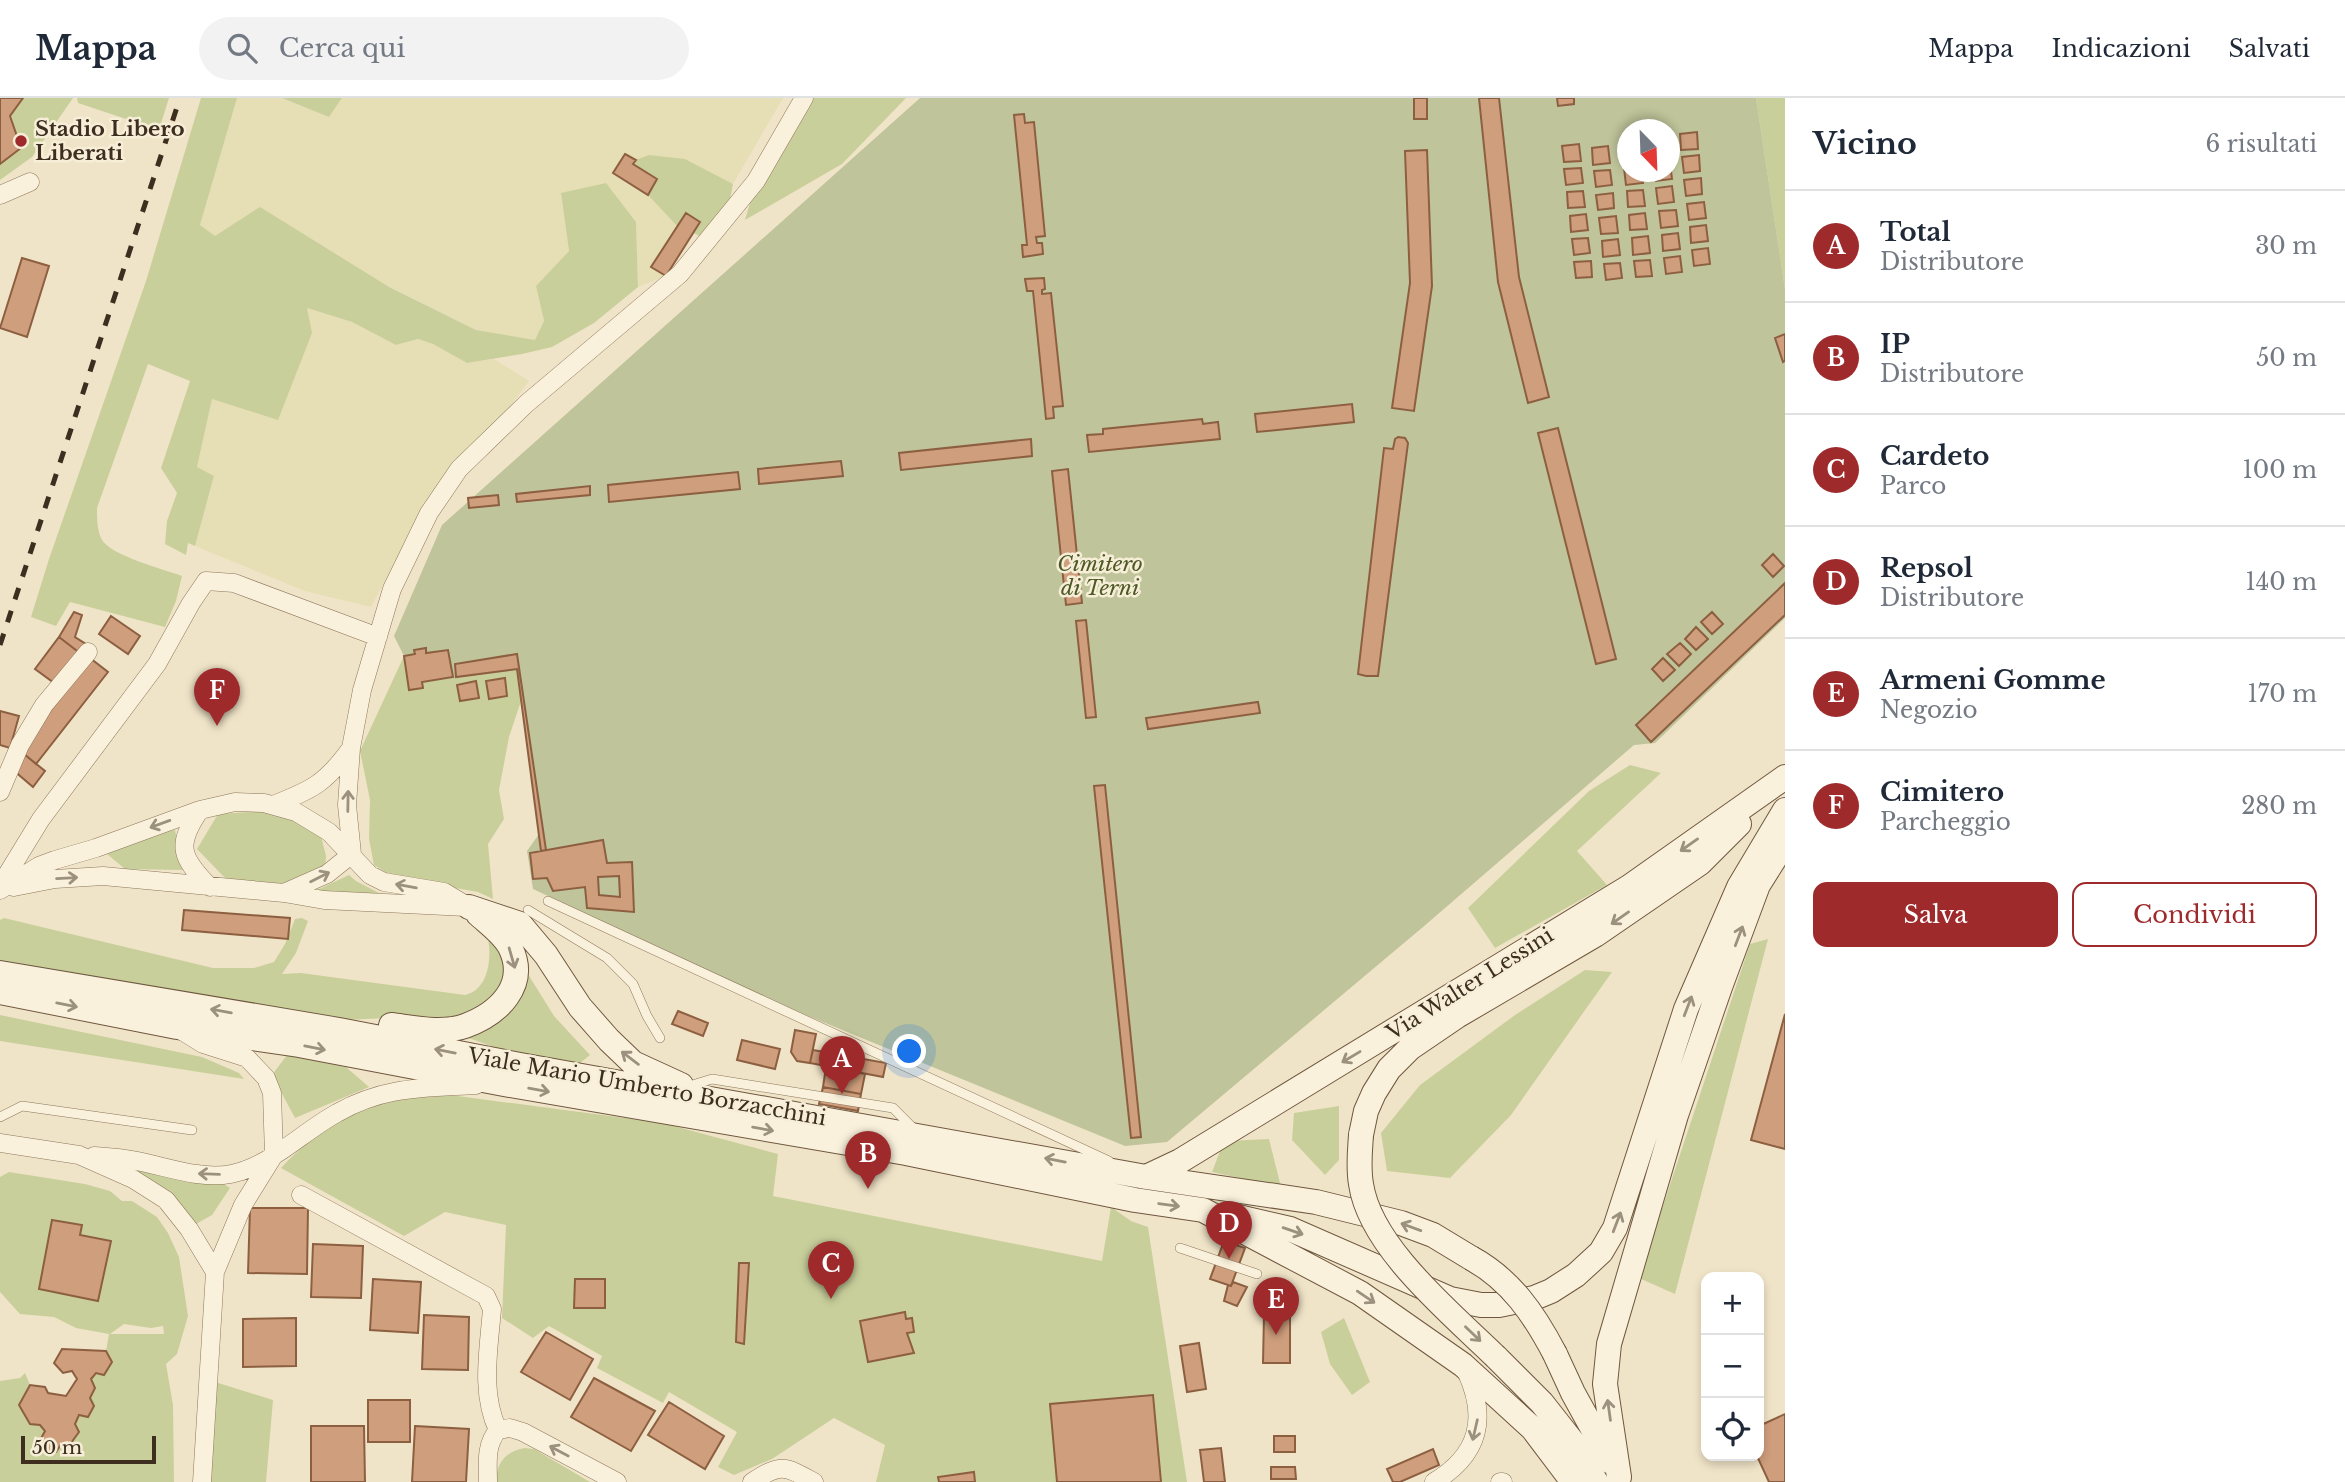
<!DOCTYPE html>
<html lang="it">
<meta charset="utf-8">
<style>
body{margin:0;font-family:"Libre Baskerville",serif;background:#f2f2f3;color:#1f2937}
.controls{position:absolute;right:21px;bottom:21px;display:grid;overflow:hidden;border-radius:14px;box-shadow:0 4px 10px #0003}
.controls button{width:63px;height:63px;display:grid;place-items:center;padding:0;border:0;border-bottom:2px solid #e0e1e3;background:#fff;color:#1f2937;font:35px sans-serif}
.compass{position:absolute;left:1617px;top:21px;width:63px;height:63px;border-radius:50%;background:#fff;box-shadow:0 4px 10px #0003;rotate:157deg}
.scale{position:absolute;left:21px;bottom:18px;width:135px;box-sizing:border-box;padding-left:7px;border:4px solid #3d2e20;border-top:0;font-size:19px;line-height:24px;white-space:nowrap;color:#3d2e20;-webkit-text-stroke:5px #f7eed8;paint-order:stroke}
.you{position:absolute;left:910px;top:954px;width:24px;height:24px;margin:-18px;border:5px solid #fff;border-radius:50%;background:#1a73e8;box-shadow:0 0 0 10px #1a73e833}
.badge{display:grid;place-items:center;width:46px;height:46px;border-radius:50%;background:#9e2a2b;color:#fff;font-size:23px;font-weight:700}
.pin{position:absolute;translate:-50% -58px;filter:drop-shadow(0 2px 4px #0008)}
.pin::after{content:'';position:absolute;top:37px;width:24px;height:21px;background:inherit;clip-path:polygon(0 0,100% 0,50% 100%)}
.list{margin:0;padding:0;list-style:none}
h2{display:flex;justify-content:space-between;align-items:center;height:91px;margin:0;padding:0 28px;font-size:30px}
h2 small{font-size:23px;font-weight:400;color:#747a83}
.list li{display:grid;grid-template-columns:46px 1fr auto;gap:21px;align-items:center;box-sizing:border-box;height:112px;padding:0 28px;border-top:2px solid #e0e1e3}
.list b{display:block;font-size:26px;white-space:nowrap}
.list p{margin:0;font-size:23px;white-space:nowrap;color:#747a83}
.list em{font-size:23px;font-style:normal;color:#747a83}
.actions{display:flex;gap:14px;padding:21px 28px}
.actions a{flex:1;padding:16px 0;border:2px solid #9e2a2b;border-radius:14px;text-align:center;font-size:24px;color:#9e2a2b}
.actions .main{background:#9e2a2b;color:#fff}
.icon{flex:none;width:38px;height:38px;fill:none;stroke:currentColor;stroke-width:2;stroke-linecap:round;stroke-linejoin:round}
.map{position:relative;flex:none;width:1785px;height:1384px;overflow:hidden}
header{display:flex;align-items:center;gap:42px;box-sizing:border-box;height:98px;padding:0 35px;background:#fff;border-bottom:2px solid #e0e1e3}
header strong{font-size:33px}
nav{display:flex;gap:38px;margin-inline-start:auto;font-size:24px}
.search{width:490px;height:63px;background:#f2f2f3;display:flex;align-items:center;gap:18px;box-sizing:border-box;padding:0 24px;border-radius:38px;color:#747a83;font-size:26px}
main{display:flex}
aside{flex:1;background:#fff}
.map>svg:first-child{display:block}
</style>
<header>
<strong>Mappa</strong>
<div class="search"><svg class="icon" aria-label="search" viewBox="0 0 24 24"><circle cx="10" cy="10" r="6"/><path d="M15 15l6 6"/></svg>Cerca qui</div>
<nav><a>Mappa</a><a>Indicazioni</a><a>Salvati</a></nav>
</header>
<main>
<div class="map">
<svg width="1785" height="1384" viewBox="0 0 1785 1384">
<rect width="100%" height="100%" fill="#f0e4c8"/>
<!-- farmland -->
<path fill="#e6deb5" d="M237,0h45l47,19 13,-19h441l-50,86 -48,-25 -49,1 -11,-6 -11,19 34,22 29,31 -25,40 14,10 -28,11 -2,-65 -75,-29 8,58 -33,35 8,36 -9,19 -59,-11 -87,-43 -174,-51 -15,-11z
M307,210l45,14 44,23 22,-6 15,5 34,19 27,-4 35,22 -132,177 -26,49 -66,-16 -110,-45 19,-69 -17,-10 15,-68z"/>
<!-- green -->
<path fill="#c9cf9b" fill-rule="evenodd" d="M0,0h73l-41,59 -32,23z
M77,0h92l-10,32 -81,-27z
M201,0h36l-37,127 15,11 45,-29 129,80 87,43 59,10 9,-19 -8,-35 33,-35 -8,-58 45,-10 30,39 2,65 -44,36 -42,24 -30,7 -55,9 -34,-19 -15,-5 -22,6 -44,-23 -45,-14 5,25 -34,87 -66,-21 -15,68 17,9 -19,70 -7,-3 -2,12 -21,-11 2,-23 10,-28 -16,-25 29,-87 -42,-17 -51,144c0,10 0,23 5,32 10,16 61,29 80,36l-6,25 -11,26 -95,-25 -14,24 -25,-9 18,-58 97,-278z
M282,0h60l-13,19z
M808,0h98l-64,66 -97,56 17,-58z
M1756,0h29v191z
M649,57l36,4 48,25 -3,15 -26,39 -11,-5 7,-11 -14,-9 -9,13 -29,-31 9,-16 -24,-15 3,-4z
M404,558l5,34 13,-8 95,-13 4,32 -12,36 -10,53 5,29 -16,25 5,55 -15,-7 -84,-15 -20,-12 -5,-26 1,-39 -10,-49z
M1630,667l31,8 -84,78 30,34 -112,63 -27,-40 121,-117z
M276,712l44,22 6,24 -1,14 -28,21 -72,-13 -28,-29 21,-35z
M175,732l8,40 -58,-1 -18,-15 43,-20z
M349,777l7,6 23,12 1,5 -62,-2 -1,-6z
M4,820l209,50h41l20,-6 11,-18 10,-25 7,-1 6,3 -12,32 -14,21 19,-1 164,22c23,-5 27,-36 23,-56 18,16 20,32 15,55l-47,28 -69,-4 -63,3 -155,-27 -169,-33v-41z
M1768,841l-93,355 -36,-16 111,-334z
M1585,872l27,2 -101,143 -61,63 -63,-7 -6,-38 39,-48 95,-70z
M526,873l28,45 36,39 -10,8h-42l-72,-26z
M0,917l202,42 37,16 5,6 -244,-38z
M287,957l59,12 23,20 -74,31 -23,-43z
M450,997l213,28 115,31 -5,42 329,65 9,-54 20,14 17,6 39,255h-311l9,-37 -51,-27 -62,41 -38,16 -16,-8 19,-35 -68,-40 -6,11 -66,-35 5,-12 -53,-30 -16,12 -31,-20 4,-93 -61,-13 -41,24 -123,-68c30,-32 65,-58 110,-67 19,-4 40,-4 59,-6z
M1339,1008v54l-14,15 -33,-35 2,-27z
M1269,1041l12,48 -69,-15 12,-31z
M157,1065l55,13 18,12 -18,27 -25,14 -50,-57z
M9,1074l76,12 25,7 12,10h10l25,16 11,16 11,24 9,59 -11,38 -11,10 7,41 1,77h-174v-101l20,-3 5,-5 5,12 -11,20 10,19 11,1 5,6 -6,11 4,10 19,-9h10l7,-11 -4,-8 4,-9 9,2 6,-10 -4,-9 5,-10 -4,-9 5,-6 8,1 8,-12 -6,-11 3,-17 -33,-6 -22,-11 -34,-3 -20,-22v-115zM124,1226l27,4 12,-2 1,8h-54z
M1344,1220l26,64 -18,13 -22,-31 -9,-32z
M199,1279l74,23 -7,82h-59z
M525,1350l9,1 56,33h-94c0,-19 10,-31 29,-34z"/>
<!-- cemetery -->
<path fill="#bfc49a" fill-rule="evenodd" d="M920,0h836l29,191v329l-130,125 -21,2 -211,182 -256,215 -42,4 -351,-144 -241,-113 -6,-38 12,-17 -22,-164 -95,12 1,6 -14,2 -5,-34 -10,-20 48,-111zM1628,32h42v42h-42z"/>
<!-- building -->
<path fill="#cf9f7d" stroke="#8d5f41" stroke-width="2" fill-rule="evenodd" d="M0,0h23l-13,18 11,32 -21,16z
M1414,0h13v21h-13z
M1479,0h20l20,179 30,120 -21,6 -30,-121z
M1557,0h17v6l-16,2z
M1024,16l1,9 9,-1 11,114 -9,1 1,6h5l1,11 -20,3 -1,-12h5l-13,-130z
M1697,34l1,17 -17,1 -1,-16z
M1579,46l2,17 -17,1 -2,-16z
M1608,48l2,17 -17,2 -1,-17z
M1427,52l5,136 -18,125 -22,-3 18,-125 -5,-132z
M625,56l11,6 -3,4 24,15 -9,16 -35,-22z
M1699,57l1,16 -16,2 -2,-16z
M1670,65l2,16 -16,2 -1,-9h15z
M1581,70l2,15 -17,2 -2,-16z
M1624,70h4v4h13l2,11 -17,2z
M1610,72l2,15 -16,2 -2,-16z
M1701,80l1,16 -16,2 -2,-16z
M1672,88l2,16 -16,2 -2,-16z
M1643,92l2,16 -17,1 -1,-16z
M1583,93l2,16 -17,1 -1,-16z
M1613,95l1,15 -16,2 -2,-15z
M1704,104l2,16 -17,2 -2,-16z
M1676,112l2,16 -17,2 -2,-17z
M686,115l14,9 -34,54 -15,-9z
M1645,115l2,16 -17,1 -1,-15z
M1586,116l2,16 -17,2 -1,-16z
M1616,118l2,17 -17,1 -2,-16z
M1706,127l2,16 -17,2 -1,-16z
M1678,135l2,16 -17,2 -1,-16z
M1648,138l2,17 -17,2 -1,-17z
M1588,140l2,15 -16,2 -2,-16z
M1618,141l2,16 -17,2 -1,-16z
M1708,150l2,16 -16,2 -2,-16z
M1680,158l2,16 -16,2 -2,-16z
M22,160l27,8 -22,71 -27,-9z
M1650,162l2,16 -16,1 -2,-16z
M1591,163l1,16 -16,1 -2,-16z
M1620,165l2,15 -16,2 -2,-16z
M1044,180l1,11 -3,1v4l9,-1 12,113 -10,1 1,11 -8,1 -13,-128h-6l-2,-12z
M1785,236v27l-2,1 -8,-24z
M1352,306l2,18 -97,10 -2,-18z
M1202,321l1,5 15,-2 2,17 -131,13 -2,-17 16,-1v-5z
M1558,330l58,231 -20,5 -58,-231z
M1398,339l7,1 3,5 -30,233h-12l-8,-2 26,-226 9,1 2,-10z
M1031,341l1,17 -131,14 -2,-17z
M841,363l2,15 -84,8 -1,-15z
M1068,371l14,134 -16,2 -14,-134z
M738,374l2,17 -131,13 -1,-17z
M590,388v9l-73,7 -1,-8z
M498,397l1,10 -30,3 -1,-10z
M1773,456l11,12 -11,11 -11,-12z
M1785,485v32l-134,127 -15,-17z
M74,514l8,3 -7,22 14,9 -8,8 -22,-17z
M1712,514l11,12 -11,10 -11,-12z
M111,518l29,20 -12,18 -29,-20z
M1086,522l10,97 -10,1 -10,-97z
M1696,529l12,12 -12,11 -11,-11z
M59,539l22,17 -24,31 -22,-16z
M1680,545l11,11 -12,12 -12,-12z
M426,550v5l22,-3 5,27 -31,5 1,6 -14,2 -5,-34 11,-2 -1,-4z
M517,556l29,196 -5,1 -24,-182 -61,8 -1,-13z
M90,560l18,14 -72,92 -12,-10 9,-20z
M1663,560l12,12 -12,11 -11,-12z
M505,580l2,18 -18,3 -3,-18z
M476,583l3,17 -19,3 -3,-16z
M1258,604l2,11 -112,16 -2,-11z
M0,613l19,5 -9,32 -10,-3z
M24,656l21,17 -12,16 -21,-18z
M1105,687l36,352 -10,1 -37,-352z
M603,742l4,23 25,-1 2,50 -47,-4 -2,-21 -32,4 -6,-13 -14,1 -3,-26zM619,778l1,21 -21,-2 -1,-18z
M184,812l106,8 -2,21 -106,-9z
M678,913l30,12 -5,13 -31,-12z
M1785,916v135l-34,-9z
M795,932l21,4 -6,29 -13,-2 -6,-9z
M742,942l38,9 -5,20 -38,-9z
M813,952l73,13 -3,14 -73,-14z
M826,969l39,7 -4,20 -38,-7z
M823,989l38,7 -3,17 -39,-7z
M250,1110h58l-1,66 -59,-1z
M52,1122l30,5 -2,10 31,6 -13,60 -59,-12z
M1224,1143l21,7 -14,38 -21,-7z
M313,1146l50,2 -2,52 -50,-1z
M739,1165h10l-5,81 -8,-2z
M373,1181l48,3 -3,51 -48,-3z
M575,1181h30v29h-31z
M1233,1184l14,5 -10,19 -13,-5 4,-16 3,1z
M905,1214l1,7 6,-1 2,14 -7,1 7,20 -46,9 -8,-41z
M424,1217l45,2 -1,53 -46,-1z
M1264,1217h26v48h-27z
M296,1220v48l-53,1v-48z
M546,1234l47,27 -23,41 -49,-28z
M1199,1245l7,46 -19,3 -7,-46z
M62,1251l44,2 6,11 -8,13 -8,-2 -5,6 4,9 -5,10 4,8 -6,11 -9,-2 -4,9 4,8 -8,11h-9l-6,9h-13l-4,-10 6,-11 -5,-6 -10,-1 -11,-19 11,-20 15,2 3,6 18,3 11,-17 -5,-8 -9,2 -9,-10z
M594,1280l61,33 -24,40 -60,-34z
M1153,1297l8,87h-104l-7,-78z
M368,1302h42v42h-42z
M669,1304l55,34 -19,33 -57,-34z
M1785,1316v68h-16l-12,-26h2v-30z
M311,1328h53l1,56h-54z
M415,1328l54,3 -3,53h-54z
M1274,1338h21v16h-21z
M1221,1350l4,34h-21l-4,-32z
M1433,1351l6,16 -39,17h-7l-6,-13z
M1271,1369h24l1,12h-25z
M974,1374l1,10h-36l-1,-5z"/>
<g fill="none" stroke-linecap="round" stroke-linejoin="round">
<defs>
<path id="service" d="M548,803l561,260
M528,812l79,48 26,26 14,32 13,22
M686,989l26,-8 181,29 21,21
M0,1019l22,-11 170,24
M1180,1150l77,26"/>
<path id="minor" d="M0,97l30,-13
M0,694l20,-47 24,-40 44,-53
M273,707c39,-15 53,-22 78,-57
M200,712c-24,35 -20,47 10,77
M0,788l41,-67 116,-155 34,-61 15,-22 28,2 144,54
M14,789l41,-8 48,-3 181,17 40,7 142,7
M0,792l39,-24 16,-6 41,-12 104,-38 35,-8 29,1 32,9 33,20 41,43 14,7 60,10 25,15
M284,795l43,-19 25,-20 -5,-49 4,-57 11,-58 30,-101 37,-76 30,-44 67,-65 154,-130 76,-93 48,-83
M182,933l21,13 44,14 19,20 6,15 2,62 -31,50 -28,67
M0,1045l79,12 54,24 33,21 23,29 26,43 -13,210
M94,1058c12,1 25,1 37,4 32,5 67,20 100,14 40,-8 71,-42 106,-61 47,-27 87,-25 139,-28
M301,1097l185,101 6,13c-3,39 -12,84 6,121
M488,1384c0,-18 -3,-37 10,-52l12,-2 13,4 94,50
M752,1384c29,-19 33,-16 62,0
M1434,1384c45,-27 54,-64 32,-111
M1500,1384h3"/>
<path id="secondary" d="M469,809l51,17 26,31 34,52 29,33 24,23 48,22
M0,875l339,57 181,35 626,112 170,25 85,21 32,12 38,23
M0,894l177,35 122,18 205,39 402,69 229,47 68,10 157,83 103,72 70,64 40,53
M391,927c24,3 51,9 74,1 33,-12 63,-40 46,-77 -6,-14 -22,-25 -33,-35
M1361,1037l5,-24 8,-18 15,-24 21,-21 47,-32 138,-81 105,-72 39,-39
M1146,1079l34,-16 449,-274 156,-110
M1238,1119l52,12 160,70 31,6h18l35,-7 17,-7 25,-16 25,-23 14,-24 71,-219 53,-122 46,-77
M1555,1256l18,39 38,69
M1496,1259l46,46 33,42 21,37
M1619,1379l-14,-93 4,-40 67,-229 44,-128 38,-102 27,-43"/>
</defs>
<!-- service casing -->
<use href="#service" stroke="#8d765c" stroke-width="10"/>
<!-- minor casing -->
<use href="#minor" stroke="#8d765c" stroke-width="19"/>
<!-- secondary casing -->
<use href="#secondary" stroke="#6f573f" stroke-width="26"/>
<!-- service -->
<use href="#service" stroke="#faf1dc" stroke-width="9"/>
<!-- minor -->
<use href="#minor" stroke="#faf1dc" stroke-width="18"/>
<!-- secondary -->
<use href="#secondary" stroke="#faf1dc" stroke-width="24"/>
<!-- rail -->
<path stroke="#3d2e20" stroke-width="5" stroke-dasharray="12 12" stroke-linecap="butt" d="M0,547l180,-547"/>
<defs>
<path id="secondary-bridge" d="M1361,1037c-1,16 -3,32 0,49 9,63 90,129 135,173
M1471,1160c40,22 63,56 84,96"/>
</defs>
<!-- secondary-bridge casing -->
<use href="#secondary-bridge" stroke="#6f573f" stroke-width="26" stroke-linecap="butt"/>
<!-- secondary-bridge -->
<use href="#secondary-bridge" stroke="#faf1dc" stroke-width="24"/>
</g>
<!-- one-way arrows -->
<defs><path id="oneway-shaft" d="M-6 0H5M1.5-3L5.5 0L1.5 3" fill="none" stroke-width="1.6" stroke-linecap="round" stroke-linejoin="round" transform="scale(1.75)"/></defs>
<g stroke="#9c907e">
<use href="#oneway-shaft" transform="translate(348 703) rotate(-89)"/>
<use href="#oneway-shaft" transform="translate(160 726) rotate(160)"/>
<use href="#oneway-shaft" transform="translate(1689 747) rotate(145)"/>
<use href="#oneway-shaft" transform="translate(320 779) rotate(-27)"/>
<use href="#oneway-shaft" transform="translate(67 780) rotate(-3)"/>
<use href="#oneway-shaft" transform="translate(406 788) rotate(-170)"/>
<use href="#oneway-shaft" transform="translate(1620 820) rotate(145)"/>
<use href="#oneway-shaft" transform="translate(1739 838) rotate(-69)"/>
<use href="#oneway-shaft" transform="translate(512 860) rotate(74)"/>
<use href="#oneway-shaft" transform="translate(67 907) rotate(11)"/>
<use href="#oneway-shaft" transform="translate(1688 908) rotate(-69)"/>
<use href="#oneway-shaft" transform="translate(221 913) rotate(-170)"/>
<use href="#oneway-shaft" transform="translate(315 950) rotate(11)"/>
<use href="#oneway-shaft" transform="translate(445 953) rotate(-169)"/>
<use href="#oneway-shaft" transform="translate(1351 959) rotate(149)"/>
<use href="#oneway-shaft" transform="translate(630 960) rotate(-143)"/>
<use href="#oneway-shaft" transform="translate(539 992) rotate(10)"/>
<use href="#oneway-shaft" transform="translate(763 1031) rotate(10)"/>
<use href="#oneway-shaft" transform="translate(1055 1062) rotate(-169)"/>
<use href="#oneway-shaft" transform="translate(209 1076) rotate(-178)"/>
<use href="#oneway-shaft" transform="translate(1169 1107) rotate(8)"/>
<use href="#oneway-shaft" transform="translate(1617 1124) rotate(-69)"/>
<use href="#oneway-shaft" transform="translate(1411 1129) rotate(-160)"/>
<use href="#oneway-shaft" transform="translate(1293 1133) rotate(19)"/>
<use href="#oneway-shaft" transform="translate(1366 1199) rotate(34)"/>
<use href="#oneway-shaft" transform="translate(1473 1236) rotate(44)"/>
<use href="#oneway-shaft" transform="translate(1609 1312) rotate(-98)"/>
<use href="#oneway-shaft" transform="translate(1475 1332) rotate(103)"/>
<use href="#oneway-shaft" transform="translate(559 1353) rotate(-152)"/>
</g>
<!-- markers -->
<circle fill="#9e2a2b" stroke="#f7eed8" stroke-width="2.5" cx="21" cy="43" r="7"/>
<g text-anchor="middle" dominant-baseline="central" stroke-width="5" stroke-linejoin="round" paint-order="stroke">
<!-- poi labels -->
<g font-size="21" font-weight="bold" fill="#3d2e20" stroke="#f7eed8" text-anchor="start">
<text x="35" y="31">Stadio Libero<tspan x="35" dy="24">Liberati</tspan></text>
</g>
<!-- park labels -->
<g font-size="21" font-style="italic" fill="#4d5a26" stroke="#f7eed8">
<text x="1100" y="466">Cimitero<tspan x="1100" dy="24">di Terni</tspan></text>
</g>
<!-- street labels -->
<g font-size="21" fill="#3d2e20" stroke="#f7eed8">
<text transform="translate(1470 886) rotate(-32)">Via Walter Lessini</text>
<text transform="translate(647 989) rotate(10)">Viale Mario Umberto Borzacchini</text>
</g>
</g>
</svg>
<div class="controls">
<button>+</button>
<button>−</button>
<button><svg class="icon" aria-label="locate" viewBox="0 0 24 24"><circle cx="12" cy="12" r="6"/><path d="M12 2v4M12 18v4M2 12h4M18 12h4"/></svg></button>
</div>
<svg class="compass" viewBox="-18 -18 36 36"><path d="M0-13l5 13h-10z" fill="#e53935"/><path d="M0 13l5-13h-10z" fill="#747a83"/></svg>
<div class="scale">50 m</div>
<div class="you"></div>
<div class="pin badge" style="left:842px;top:996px">A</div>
<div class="pin badge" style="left:868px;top:1091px">B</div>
<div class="pin badge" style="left:831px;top:1201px">C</div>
<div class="pin badge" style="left:1229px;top:1161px">D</div>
<div class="pin badge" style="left:1276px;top:1237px">E</div>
<div class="pin badge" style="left:217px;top:628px">F</div>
</div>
<aside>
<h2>Vicino<small>6 risultati</small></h2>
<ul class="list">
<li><span class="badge">A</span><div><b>Total</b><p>Distributore</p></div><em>30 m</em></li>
<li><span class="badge">B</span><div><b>IP</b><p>Distributore</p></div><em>50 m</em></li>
<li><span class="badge">C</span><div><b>Cardeto</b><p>Parco</p></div><em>100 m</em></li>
<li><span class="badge">D</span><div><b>Repsol</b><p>Distributore</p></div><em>140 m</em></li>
<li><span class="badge">E</span><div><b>Armeni Gomme</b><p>Negozio</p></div><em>170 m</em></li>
<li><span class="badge">F</span><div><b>Cimitero</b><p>Parcheggio</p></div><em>280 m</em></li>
</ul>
<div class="actions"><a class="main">Salva</a><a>Condividi</a></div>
</aside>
</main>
